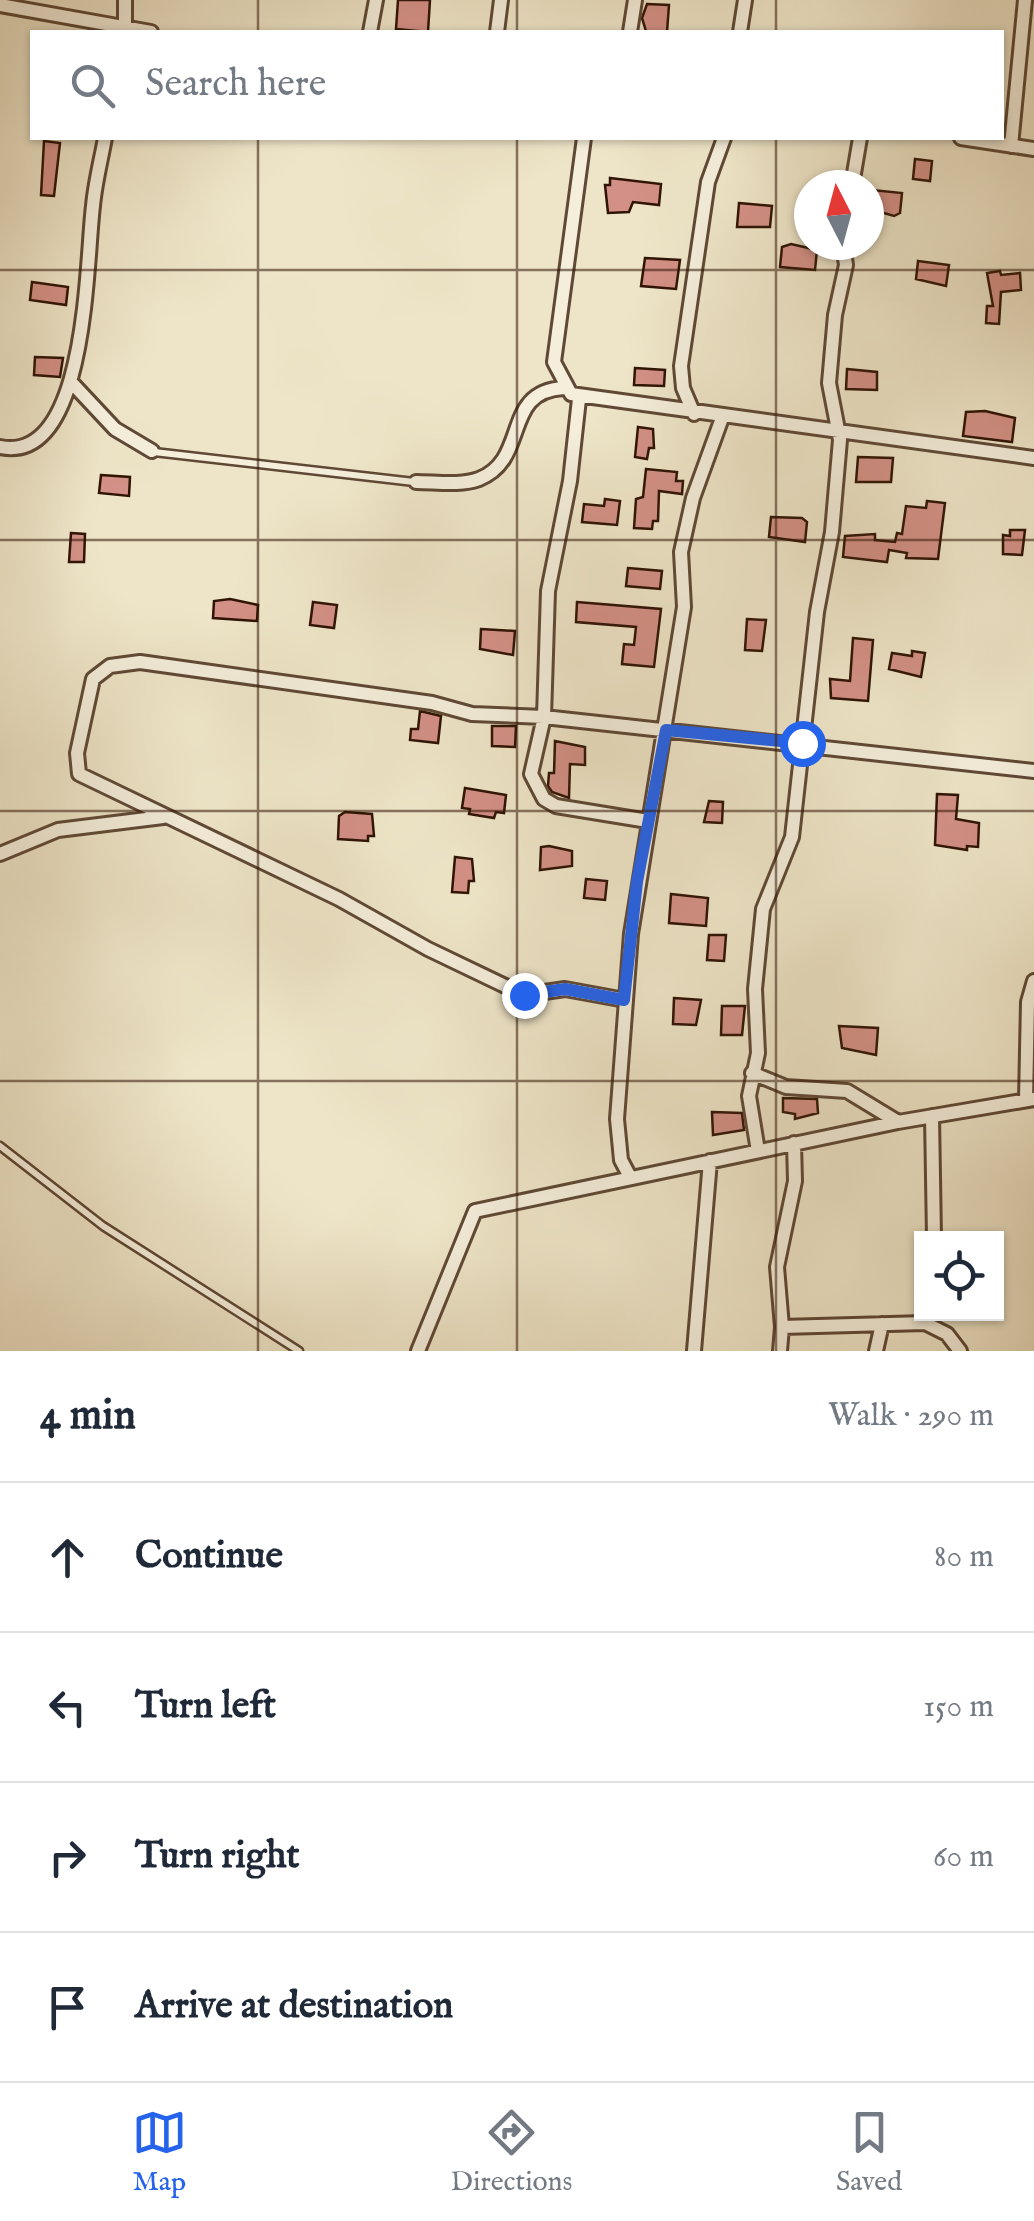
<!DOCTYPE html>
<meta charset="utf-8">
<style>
body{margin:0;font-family:"IM FELL English",serif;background:#f6f6f7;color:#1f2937}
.controls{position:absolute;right:30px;bottom:30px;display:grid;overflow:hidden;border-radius:0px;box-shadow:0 2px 8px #0004}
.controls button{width:90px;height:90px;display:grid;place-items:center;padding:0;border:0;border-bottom:2px solid #e0e1e3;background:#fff;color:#1f2937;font:50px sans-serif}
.compass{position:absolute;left:794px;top:170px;width:90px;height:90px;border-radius:50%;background:#fff;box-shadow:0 2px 8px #0004;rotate:354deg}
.stop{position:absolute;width:30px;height:30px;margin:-22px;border:8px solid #2563eb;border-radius:50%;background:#fff}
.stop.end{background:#2563eb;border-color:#fff;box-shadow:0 2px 10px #0008}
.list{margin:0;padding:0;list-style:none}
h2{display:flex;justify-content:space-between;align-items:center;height:130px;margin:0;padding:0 40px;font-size:42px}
h2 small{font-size:32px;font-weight:400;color:#747a83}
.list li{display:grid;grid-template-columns:65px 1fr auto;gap:30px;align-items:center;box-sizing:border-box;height:150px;padding:0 40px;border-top:2px solid #e0e1e3}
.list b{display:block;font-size:38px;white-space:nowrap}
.list em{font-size:32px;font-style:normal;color:#747a83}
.icon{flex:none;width:55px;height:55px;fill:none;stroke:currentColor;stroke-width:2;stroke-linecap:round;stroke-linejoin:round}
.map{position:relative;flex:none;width:1034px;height:1351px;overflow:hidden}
.search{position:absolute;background:#fff;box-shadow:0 2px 8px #0004;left:30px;right:30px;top:30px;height:110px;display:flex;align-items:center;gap:25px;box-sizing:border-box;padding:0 35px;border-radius:0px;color:#747a83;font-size:38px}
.sheet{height:730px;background:#fff}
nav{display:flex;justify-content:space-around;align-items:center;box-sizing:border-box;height:140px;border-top:2px solid #e0e1e3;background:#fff;font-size:28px;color:#747a83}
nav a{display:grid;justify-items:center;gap:5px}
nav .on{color:#2563eb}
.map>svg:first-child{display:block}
</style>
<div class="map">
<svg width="1034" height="1351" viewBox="0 0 1034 1351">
<rect width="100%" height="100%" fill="#eee5c8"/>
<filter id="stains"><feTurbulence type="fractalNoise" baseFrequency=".002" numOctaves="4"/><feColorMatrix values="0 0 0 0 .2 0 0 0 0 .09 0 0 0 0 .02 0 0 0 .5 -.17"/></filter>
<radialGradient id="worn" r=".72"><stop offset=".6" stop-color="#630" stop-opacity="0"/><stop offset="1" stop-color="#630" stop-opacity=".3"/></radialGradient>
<!-- building -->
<path fill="#d39086" stroke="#2f1304" stroke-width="2.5" d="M398,0h32l-2,32 -32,-3z
M647,4l22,1 -2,27 -21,-1 -4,-13z
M44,141l16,2 -6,53 -13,-1z
M915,159l17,2 -2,20 -17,-2z
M610,178l51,6 -2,21 -26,-3 -4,10 -21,1 -3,-28h5z
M872,190l30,3 -2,20 -6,3 -24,-7z
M739,203l33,3 -2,21h-33z
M791,244l26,6 -2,20 -35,-3 2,-20z
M645,258l35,2 -4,29 -35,-3z
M918,261l31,4 -3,21 -30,-7z
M1000,271l1,4 19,-2 1,17 -20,2 -2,32 -13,-1 1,-17h6l-6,-33z
M32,282l36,5 -2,18 -36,-5z
M35,357l28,1 -3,19 -26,-2z
M635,368l30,2 -1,16 -30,-1z
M847,369l30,3v18l-31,-1z
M985,411l30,7 -3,24 -49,-6 3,-24z
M638,427l15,2 1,19h-5l-2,11 -12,-2z
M858,457l35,1 -2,24h-35z
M646,469l31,3 -1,9h7l-1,13 -23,-3 -1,30h-5l-1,8 -18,-1 2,-29 7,-2z
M101,475l29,2 -1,19 -30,-3z
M605,499l15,2 -3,24 -35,-3 2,-18 20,2z
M927,501l18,2 -7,56 -32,-1 1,-5 -18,-3 -2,12 -44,-5 2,-21 30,-2v6l20,2 2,-9 5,1 4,-28 20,2z
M771,517l31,1 5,4 -2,20 -36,-5z
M1010,530h15l-3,25 -19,-1v-19l7,1z
M71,533l14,1 -1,28h-15z
M628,568l34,3 -2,18 -34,-3z
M230,599l28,6 -1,16 -44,-3 1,-17z
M313,602l24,3 -3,23 -24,-3z
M577,602l84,7 -7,58 -32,-3 2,-20 10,1 2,-18 -60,-5z
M747,619l19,1 -4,31 -17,-1z
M481,629l34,2 -2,24 -33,-6z
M853,638l20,2 -5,61 -37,-3 -1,-19 20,2z
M912,651l13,2 -4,24 -32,-8 3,-16 20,3z
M420,711l21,5 -3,27 -28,-3 1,-11h7z
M492,726h24l-1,21 -23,-1z
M555,741l30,6v18l-15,-1 -1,34 -17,-6 -4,-6 1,-13h5z
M465,788l41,7 -2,18 -8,-1 -2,6 -25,-4 1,-5 -8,-1z
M937,794l21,1 -2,24 23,4 -1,24 -11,-1v4l-32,-5z
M709,801l14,1 -1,21 -18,-1z
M345,812l27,2 2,22h-6v5l-30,-2 1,-23z
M549,846l23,5v15l-32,4 1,-23z
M455,857l17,2 2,22h-5l-1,12 -16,-1z
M586,879l21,2 -2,19 -21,-2z
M671,894l37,4 -2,28 -37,-3z
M709,935h17l-2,26 -17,-1z
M674,998l27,2 -5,25 -23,-1z
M722,1006h23l-3,29h-21z
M839,1026l39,2 -2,27 -34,-7z
M783,1098l34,1 1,14 -23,6v-5l-12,-2z
M712,1112l30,1 2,17 -31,5z"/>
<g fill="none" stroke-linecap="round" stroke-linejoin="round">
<defs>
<path id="lane" d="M154,452l260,30
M0,1146l103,80 196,125"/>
<path id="street" d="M0,5l151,27
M125,32v-32
M370,32l6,-32
M497,32l4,-32
M630,32l5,-32
M740,32l5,-32
M584,138l-30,224 17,32 463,64
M961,138l73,11
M1011,146l14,-146
M852,185l8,-47
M71,382l44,47 37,22
M579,399l-9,82 -22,110 -4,126 -13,57 13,25 12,7 92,15
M694,414l-11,-26 -2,-22 27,-184 16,-44
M0,447c88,18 86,-186 93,-241 2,-23 8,-46 12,-68
M416,482c20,0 44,4 63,-3 51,-20 22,-88 85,-91
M0,854l58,-24 105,-13
M625,1000l-60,-11 -41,6 -96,-46 -89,-50 -260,-125 -2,-21 16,-74 17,-13 30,-4 292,41 40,11 72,3 490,54
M752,1073l34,14 61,4 51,31
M1026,1100l2,-98 6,-21
M932,1116l2,122
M758,1151l-9,-55 9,-43 -3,-64 8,-80 29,-72 25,-225 15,-80 8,-92 -11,-57 6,-68 11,-50 -3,-20
M630,1177l-9,-17 -4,-41 14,-185 53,-327 -3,-55 12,-54 29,-80
M782,1327l-5,-60 18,-86 -1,-38
M418,1351l57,-140 423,-89 136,-23
M694,1351l16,-190
M780,1351l2,-24 143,-4 22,11 13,17
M876,1351l6,-27"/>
</defs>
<!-- lane casing -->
<use href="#lane" stroke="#5f4835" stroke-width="11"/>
<!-- street casing -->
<use href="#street" stroke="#5f4835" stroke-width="18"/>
<!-- lane -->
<use href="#lane" stroke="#f4eedb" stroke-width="6"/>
<!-- street -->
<use href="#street" stroke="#f4eedb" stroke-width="12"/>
</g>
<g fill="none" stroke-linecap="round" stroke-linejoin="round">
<!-- route -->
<path stroke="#2563eb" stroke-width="12" d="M524,995l41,-6 59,11 13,-118 29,-152 136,13"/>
</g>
<!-- grid -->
<path fill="none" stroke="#2f1304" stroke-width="2.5" stroke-opacity="0.55" d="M258,0v32M517,0v32M776,0v32M258,138v1213M517,138v1213M776,138v1213M0,270h1034M0,540h1034M0,811h1034M0,1081h1034"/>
<rect width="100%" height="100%" filter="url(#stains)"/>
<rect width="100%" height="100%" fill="url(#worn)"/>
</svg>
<div class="controls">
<button><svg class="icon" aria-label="locate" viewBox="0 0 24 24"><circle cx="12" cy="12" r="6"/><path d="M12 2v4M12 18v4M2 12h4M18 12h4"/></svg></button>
</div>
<svg class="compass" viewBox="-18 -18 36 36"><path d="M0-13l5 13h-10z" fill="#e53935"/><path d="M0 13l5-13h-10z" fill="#747a83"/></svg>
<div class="stop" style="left:802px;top:743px"></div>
<div class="stop end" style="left:524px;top:995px"></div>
<div class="search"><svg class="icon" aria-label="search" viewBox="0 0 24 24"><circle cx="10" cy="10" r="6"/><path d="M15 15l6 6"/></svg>Search here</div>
</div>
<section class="sheet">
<h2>4 min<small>Walk · 290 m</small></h2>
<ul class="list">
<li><svg class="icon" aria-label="ahead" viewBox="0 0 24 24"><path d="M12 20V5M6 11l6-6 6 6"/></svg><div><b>Continue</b></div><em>80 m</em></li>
<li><svg class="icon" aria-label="left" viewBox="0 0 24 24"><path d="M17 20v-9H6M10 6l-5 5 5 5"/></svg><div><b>Turn left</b></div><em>150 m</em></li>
<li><svg class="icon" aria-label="right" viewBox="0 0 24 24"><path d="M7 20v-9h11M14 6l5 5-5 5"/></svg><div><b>Turn right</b></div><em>60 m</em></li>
<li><svg class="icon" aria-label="arrive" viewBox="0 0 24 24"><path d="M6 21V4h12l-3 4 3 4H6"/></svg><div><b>Arrive at destination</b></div></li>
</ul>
</section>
<nav>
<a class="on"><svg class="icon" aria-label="map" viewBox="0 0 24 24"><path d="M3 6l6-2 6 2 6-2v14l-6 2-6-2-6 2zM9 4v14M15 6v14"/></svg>Map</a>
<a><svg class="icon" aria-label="directions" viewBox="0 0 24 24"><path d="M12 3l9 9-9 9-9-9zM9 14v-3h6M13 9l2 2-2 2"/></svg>Directions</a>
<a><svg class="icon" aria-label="saved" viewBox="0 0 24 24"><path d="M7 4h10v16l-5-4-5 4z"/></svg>Saved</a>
</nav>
